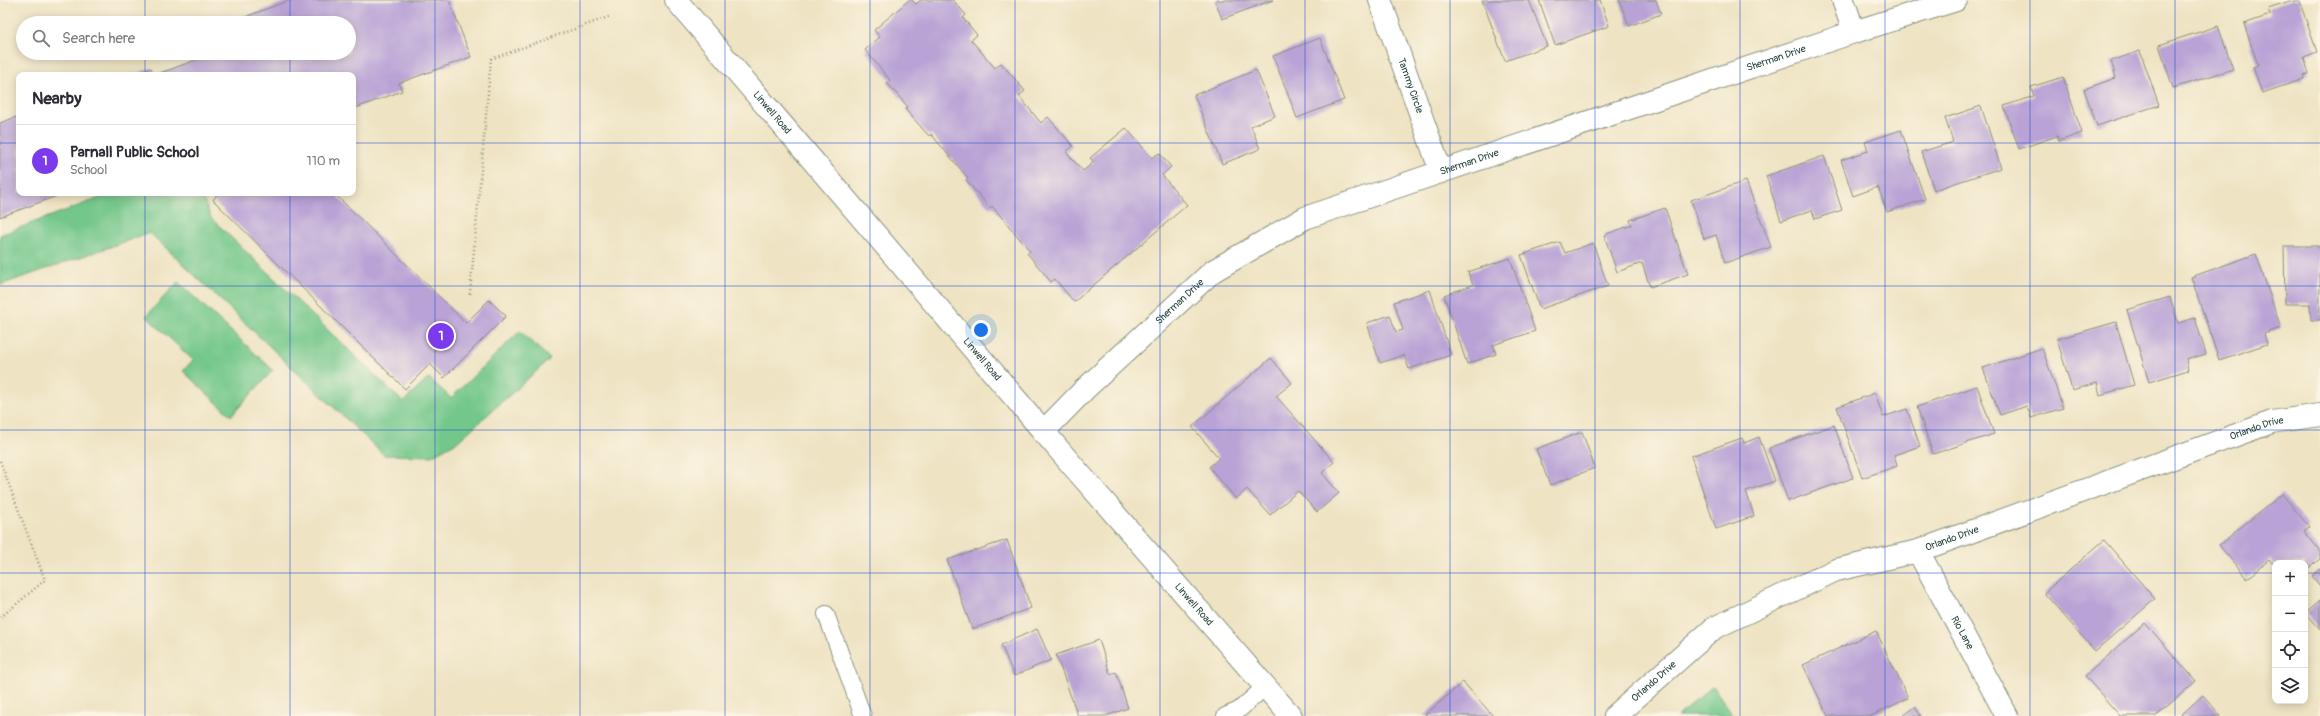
<!DOCTYPE html>
<meta charset="utf-8">
<style>
body{margin:0;font-family:Pangolin,sans-serif;background:#f2f2f3;color:#2b2b33}
.controls{position:absolute;right:12px;bottom:12px;display:grid;overflow:hidden;border-radius:8px;box-shadow:0 2px 10px #0003}
.controls button{width:36px;height:36px;display:grid;place-items:center;padding:0;border:0;border-bottom:1px solid #e1e1e2;background:#fff;color:#2b2b33;font:20px sans-serif}
.you{position:absolute;left:981px;top:330px;width:14px;height:14px;margin:-10px;border:3px solid #fff;border-radius:50%;background:#1a73e8;box-shadow:0 0 0 6px #1a73e833}
.badge{display:grid;place-items:center;width:26px;height:26px;border-radius:50%;background:#7c3aed;color:#fff;font-size:13px;font-weight:700}
.pin{position:absolute;translate:-50% -50%;border:2px solid #fff;box-shadow:0 1px 4px #0006}
.list{margin:0;padding:0;list-style:none}
h2{display:flex;justify-content:space-between;align-items:center;height:52px;margin:0;padding:0 16px;font-size:17px}
h2 small{font-size:13px;font-weight:400;color:#7c7c81}
.list li{display:grid;grid-template-columns:26px 1fr auto;gap:12px;align-items:center;box-sizing:border-box;height:72px;padding:0 16px;border-top:1px solid #e1e1e2}
.list b{display:block;font-size:15px;white-space:nowrap}
.list p{margin:0;font-size:13px;white-space:nowrap;color:#7c7c81}
.list em{font-size:13px;font-style:normal;color:#7c7c81}
.icon{flex:none;width:22px;height:22px;fill:none;stroke:currentColor;stroke-width:2;stroke-linecap:round;stroke-linejoin:round}
.map{position:relative;flex:none;width:2320px;height:716px;overflow:hidden}
.search{position:absolute;background:#fff;box-shadow:0 2px 10px #0003;left:16px;top:16px;width:340px;height:44px;display:flex;align-items:center;gap:10px;box-sizing:border-box;padding:0 14px;border-radius:22px;color:#7c7c81;font-size:15px}
.panel{position:absolute;background:#fff;box-shadow:0 2px 10px #0003;left:16px;top:72px;width:340px;height:124px;border-radius:8px}
.map>svg:first-child{display:block}
</style>
<div class="map">
<svg width="2320" height="716" viewBox="0 0 2320 716">
<rect width="100%" height="100%" fill="#fcf5e5"/>
<filter id="ink" filterUnits="userSpaceOnUse"><feTurbulence type="fractalNoise" baseFrequency=".025" numOctaves="2"/><feDisplacementMap in="SourceGraphic" scale="8" xChannelSelector="R" yChannelSelector="G"/><feConvolveMatrix kernelMatrix="1 2 1 2 8 2 1 2 1" color-interpolation-filters="sRGB"/></filter>
<filter id="wash" filterUnits="userSpaceOnUse"><feTurbulence type="fractalNoise" baseFrequency=".012" numOctaves="4" result="noise"/><feDisplacementMap in="SourceGraphic" scale="16" xChannelSelector="R" yChannelSelector="G"/><feGaussianBlur stdDeviation="0.9" result="paint"/><feColorMatrix in="noise" values="0 0 0 0 0 0 0 0 0 0 0 0 0 0 0 0 0 1.4 0 .05"/><feComposite in="paint" operator="in"/></filter>
<g filter="url(#wash)">
<rect width="100%" height="100%" fill="#eee3c3"/>
<!-- green -->
<path fill="#73c78b" stroke="#498260" d="M113,193h88l10,25 192,184 26,-24 22,20 69,-67 30,28 -93,83 -26,14 -47,-1 -234,-222 -150,52v-50z
M178,282l95,88 -42,46 -48,-45 10,-11 -47,-44z
M1713,686l20,30h-55z"/>
<g id="blocks">
<!-- building -->
<path fill="#b8a2d6" d="M290,0h159l22,57 -72,26 3,8 -49,18v-34h-198l41,-15 -3,-7h156v-30h-120z
M909,0h3l4,4 5,-4h32l13,15 -3,3 14,17 -6,5 24,28 6,-5 24,28 -6,5 22,27 7,-6 25,29 -7,6 17,19 11,-9 -4,-4 36,-30 26,30 7,-5 12,14 -9,8 25,30 -113,97 -19,-23 -4,3 -24,-29 3,-2 -38,-45 -2,2 -24,-28 2,-2 -37,-44 -2,2 -24,-27 3,-2 -21,-24 3,-3 -25,-30 15,-13 -6,-7z
M1215,0h58l-51,19z
M1482,0h47l18,46 -42,15z
M1539,0h61l9,26 -54,19z
M1619,0h37l5,14 -32,12z
M2293,0h6l18,52 -13,5 5,17 -6,2 1,3 -42,14 -9,-26 5,-2 -14,-41 26,-9 -2,-7z
M2218,26l15,43 -60,19 -14,-43z
M1320,38l24,62 -47,18 -24,-62z
M2140,51l19,54 -62,21 -13,-37 32,-11 -5,-17z
M151,68l3,7h-22z
M1256,70l19,46 -24,10 9,23 -38,15 -28,-69z
M2063,77l19,56 -23,8 -2,-5 -38,13 -15,-43 30,-10 -3,-9z
M1981,106l20,62 -67,22 -13,-38 32,-10 -8,-24z
M19,116v77h46l-65,24v-94z
M1901,130l24,69 -38,13 -9,-25 -25,9 -12,-36 27,-9 -3,-9z
M1824,156l18,54 -27,9 -3,-9 -31,11 -15,-45z
M1746,181l25,66 -46,16 -9,-28 -12,4 -13,-39z
M218,193h116l132,130 23,-23 17,16 -62,62 -14,-14 -25,25 -192,-189z
M1665,208l23,66 -38,13 -8,-24 -25,9 -13,-37 28,-10 -2,-5z
M1560,242l5,11 28,-10 15,43 -68,23 -19,-54z
M2284,246h36v74h-9l-1,-16h-25z
M2256,254l25,74 -17,6 3,10 -48,16 -28,-83z
M1510,258l25,73 -42,14 3,9 -29,10 -23,-69 29,-10 -5,-13z
M1430,290l21,65 -42,14 -5,-14 -24,8 -13,-40 23,-8 6,17 7,-2 -9,-28z
M2170,297l8,26 17,-5 11,36 -20,6 2,10 -39,12 -22,-72z
M2116,322l18,63 -34,10 -3,-12 -25,7 -15,-51z
M2042,348l21,60 -32,10 -4,-12 -27,9 -17,-47z
M1271,358l21,25 -16,13 58,66 -12,11 17,20 -22,19 -19,-21 -28,24 -23,-26 -11,10 -27,-32 10,-9 -27,-31z
M1977,386l17,48 -61,20 -16,-47z
M1875,393l8,24 24,-8 13,37 -26,9 3,11 -35,12 -25,-71z
M1834,425l19,53 -65,23 -19,-53z
M1582,432l13,36 -45,17 -14,-36z
M1759,437l16,44 -29,10 8,25 -38,13 -25,-73 51,-18 2,5z
M2282,494l27,33 -5,4 16,20v8l-15,12v-8h-30v3l-5,-6 -23,19 -28,-34z
M1007,540l24,68 -59,21 -25,-69z
M2104,540l51,59 -60,52 -51,-58z
M2320,569v17l-8,-10z
M2320,600v30l-15,-17z
M2145,623l51,58 -40,35h-36l-35,-40z
M1037,629l14,31 -37,16 -13,-31z
M1876,631l32,67 -37,18h-43l-25,-51z
M1099,640l11,34 6,-2 12,36 -22,8h-28l-22,-61z
M1463,682l30,34h-69z
M2203,695l18,21h-41z
M1915,707l6,9h-18z"/>
</g>
</g>
<g filter="url(#ink)">
<use href="#blocks" fill-opacity="0" stroke="#86907c" stroke-width="1"/>
<g fill="none" stroke-linecap="round" stroke-linejoin="round">
<defs>
<path id="lane" d="M826,614l37,102
M1225,716l14,-6 26,-23"/>
<g id="street">
<path id="s1" d="M1380,0l61,172"/>
<path d="M1843,0l11,32"/>
<path id="s2" d="M1043,432l42,-43 128,-118 92,-53 549,-186 102,-32"/>
<path id="s3" d="M1918,551l89,165"/>
<path id="s4" d="M1615,716l99,-88 122,-58 82,-19 354,-129 48,-7"/>
</g>
<g id="secondary">
<path id="s5" d="M676,0l396,465 219,251"/>
</g>
</defs>
<!-- lane casing -->
<use href="#lane" stroke="#86907c" stroke-width="18"/>
<!-- street casing -->
<use href="#street" stroke="#86907c" stroke-width="24"/>
<!-- secondary casing -->
<use href="#secondary" stroke="#86907c" stroke-width="24"/>
<!-- path -->
<path stroke="#86907c" stroke-width="2.5" stroke-dasharray="1 3" stroke-linecap="butt" d="M470,294l21,-235 120,-43
M0,461l45,119 -45,38"/>
<!-- lane -->
<use href="#lane" stroke="#fff" stroke-width="16"/>
<!-- street -->
<use href="#street" stroke="#fff" stroke-width="22"/>
<!-- secondary -->
<use href="#secondary" stroke="#fff" stroke-width="22"/>
</g>
</g>
<!-- grid -->
<path fill="none" stroke="#1d4ed8" stroke-width="1" stroke-opacity="0.55" d="M145,0v23M290,0v23M435,0v716M580,0v716M725,0v716M870,0v716M1015,0v716M1160,0v716M1305,0v716M1450,0v716M1595,0v716M1740,0v716M1885,0v716M2030,0v716M2175,0v716M145,53v22M290,53v22M0,143h19M353,143h1967M145,193v523M290,193v523M0,286h2320M0,430h2320M0,573h2275M2305,573h15"/>
<g text-anchor="middle" dominant-baseline="central" stroke-width="3.5" stroke-linejoin="round" paint-order="stroke">
<!-- street labels -->
<g font-size="10" fill="#1f3d34" stroke="#fcf5e5">
<text stroke="none"><textPath href="#s2" startOffset="838">Sherman Drive</textPath></text>
<text stroke="none"><textPath href="#s1" startOffset="91">Tammy Circle</textPath></text>
<text stroke="none"><textPath href="#s5" startOffset="148">Linwell Road</textPath></text>
<text stroke="none"><textPath href="#s2" startOffset="514">Sherman Drive</textPath></text>
<text stroke="none"><textPath href="#s2" startOffset="189">Sherman Drive</textPath></text>
<text stroke="none"><textPath href="#s5" startOffset="472">Linwell Road</textPath></text>
<text stroke="none"><textPath href="#s4" startOffset="712">Orlando Drive</textPath></text>
<text stroke="none"><textPath href="#s4" startOffset="388">Orlando Drive</textPath></text>
<text stroke="none"><textPath href="#s5" startOffset="796">Linwell Road</textPath></text>
<text stroke="none"><textPath href="#s3" startOffset="93">Rio Lane</textPath></text>
<text stroke="none"><textPath href="#s4" startOffset="52">Orlando Drive</textPath></text>
</g>
</g>
</svg>
<div class="controls">
<button>+</button>
<button>−</button>
<button><svg class="icon" aria-label="locate" viewBox="0 0 24 24"><circle cx="12" cy="12" r="6"/><path d="M12 2v4M12 18v4M2 12h4M18 12h4"/></svg></button>
<button><svg class="icon" aria-label="layers" viewBox="0 0 24 24"><path d="M12 4l9 5-9 5-9-5zM3 14l9 5 9-5"/></svg></button>
</div>
<div class="you"></div>
<div class="pin badge" style="left:441px;top:336px">1</div>
<div class="search"><svg class="icon" aria-label="search" viewBox="0 0 24 24"><circle cx="10" cy="10" r="6"/><path d="M15 15l6 6"/></svg>Search here</div>
<section class="panel">
<h2>Nearby<small></small></h2>
<ul class="list">
<li><span class="badge">1</span><div><b>Parnall Public School</b><p>School</p></div><em>110 m</em></li>
</ul>
</section>
</div>
